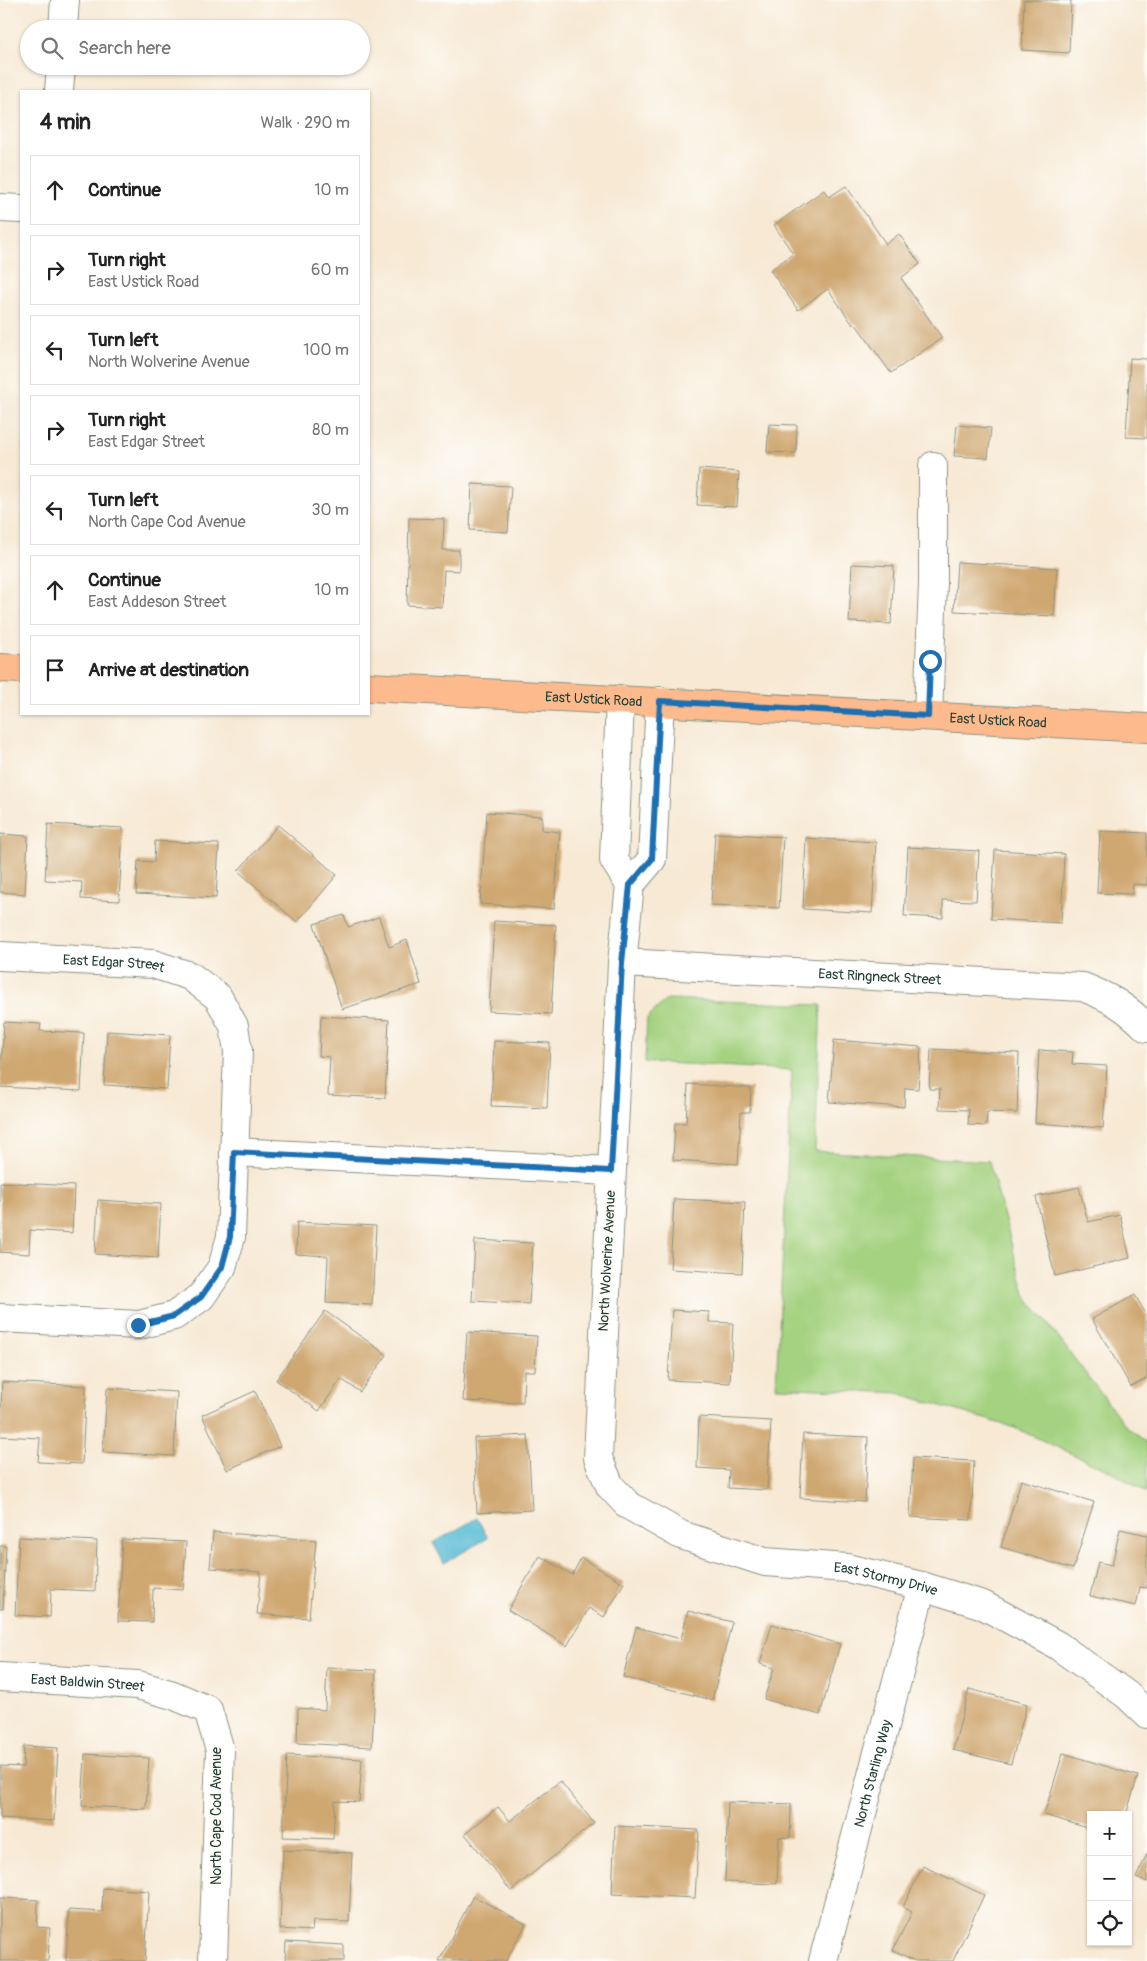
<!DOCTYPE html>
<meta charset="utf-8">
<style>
body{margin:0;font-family:Pangolin,sans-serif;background:#f2f2f2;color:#222}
.controls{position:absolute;right:15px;bottom:15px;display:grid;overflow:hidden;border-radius:0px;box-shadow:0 1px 4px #0004}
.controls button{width:45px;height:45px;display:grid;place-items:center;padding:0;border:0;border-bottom:1px solid #e0e0e0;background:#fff;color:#222;font:25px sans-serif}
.stop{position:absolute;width:15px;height:15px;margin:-11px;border:4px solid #1f6fb2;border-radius:50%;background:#fff}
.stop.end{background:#1f6fb2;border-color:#fff;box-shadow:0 1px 5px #0008}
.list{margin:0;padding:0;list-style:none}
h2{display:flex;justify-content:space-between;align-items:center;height:65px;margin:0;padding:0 20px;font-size:21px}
h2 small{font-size:16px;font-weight:400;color:#767676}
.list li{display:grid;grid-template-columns:32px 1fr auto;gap:15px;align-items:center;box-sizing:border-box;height:70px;margin:0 10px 10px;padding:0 10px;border:1px solid #e0e0e0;border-radius:0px}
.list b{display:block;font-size:19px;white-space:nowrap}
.list p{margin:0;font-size:16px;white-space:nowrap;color:#767676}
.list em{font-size:16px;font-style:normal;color:#767676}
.icon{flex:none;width:28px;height:28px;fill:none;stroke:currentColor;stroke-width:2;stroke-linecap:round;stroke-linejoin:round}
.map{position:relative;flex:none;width:1147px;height:1961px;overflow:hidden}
.search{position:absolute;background:#fff;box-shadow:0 1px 4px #0004;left:20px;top:20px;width:350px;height:55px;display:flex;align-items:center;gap:12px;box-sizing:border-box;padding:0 18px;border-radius:28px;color:#767676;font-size:19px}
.panel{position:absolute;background:#fff;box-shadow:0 1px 4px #0004;left:20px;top:90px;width:350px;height:625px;border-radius:0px}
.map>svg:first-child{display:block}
</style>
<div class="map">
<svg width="1147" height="1961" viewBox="0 0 1147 1961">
<rect width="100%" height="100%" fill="#fdfcf7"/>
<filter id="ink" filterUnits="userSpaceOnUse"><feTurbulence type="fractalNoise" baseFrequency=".02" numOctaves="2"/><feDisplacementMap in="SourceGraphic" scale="10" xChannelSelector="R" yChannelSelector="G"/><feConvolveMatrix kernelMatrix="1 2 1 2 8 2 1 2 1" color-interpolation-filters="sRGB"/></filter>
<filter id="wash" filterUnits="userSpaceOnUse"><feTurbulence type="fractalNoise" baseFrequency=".0096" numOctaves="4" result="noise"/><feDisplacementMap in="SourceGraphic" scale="20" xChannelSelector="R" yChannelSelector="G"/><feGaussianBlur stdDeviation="1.12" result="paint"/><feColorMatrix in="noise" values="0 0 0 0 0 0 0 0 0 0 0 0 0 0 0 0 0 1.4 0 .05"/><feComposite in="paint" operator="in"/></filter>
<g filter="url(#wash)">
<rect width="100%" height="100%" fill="#f7e9d4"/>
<!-- green -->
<path fill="#a4d280" stroke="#62885a" d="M667,999l154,6 -6,146 174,10 36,133 100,131 22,18v50l-35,-21 -97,-44 -117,-35 -122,-6 16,-317 -147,-8 2,-44z"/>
<!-- water -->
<path fill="#54bad3" stroke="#3a7c84" d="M477,1518l11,20 -44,25 -11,-20z"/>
<g id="blocks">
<!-- building -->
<path fill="#cfa771" d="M1024,0h47l-2,53 -47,-3z
M846,186l40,58 13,-10 21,30 -19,14 41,60 -51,35 -36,-50 -2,2 -25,-36 -30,21 -28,-40 23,-16 -19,-29 50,-35 5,7z
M1130,358l17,1v79l-21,-1z
M769,424l28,1 -1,28 -29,-1z
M957,425l34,3 -3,30 -34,-2z
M699,469l40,3 -2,35 -40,-2z
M472,484l39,2 -3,46 -38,-2z
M409,518l35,1 -1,31h16v21l-15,-1 -2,37 -35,-2z
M957,562l100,6 -3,48 -100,-5z
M852,564l42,2 -3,58 -42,-2z
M487,812l55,4v14l18,2 -6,77 -74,-5z
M48,824l75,4 -4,73 -38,-2 1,-17 -37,-2z
M278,825l59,50 -40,47 -59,-51z
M1100,831l47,2v52l-14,-1 -1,10 -35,-1z
M715,833l68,4 -4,71 -68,-3z
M0,834l28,2 -3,58 -25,-2z
M806,838l70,4 -4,71 -69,-4z
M155,841l64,3 -3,54 -80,-4 2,-33 16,1z
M908,847l71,4 -3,50 -33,-1v18l-39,-2z
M995,850l69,4 -3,69 -70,-4z
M344,915l4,12 31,-10 10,30 18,-7 14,44 -79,25 -28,-85z
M494,921l62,4 -5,89 -62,-3z
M321,1016l68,4 -4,78 -57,-3 2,-38 -11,-1z
M4,1022l37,2 -1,7 44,2 -3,58 -81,-4z
M107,1031l63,4 -3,54 -63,-4z
M834,1040l87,7 -3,42 -13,-1 -1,19 -75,-5z
M494,1041l56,2 -3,65 -56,-2z
M931,1049l88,4 -2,60 -30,-1 -1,14 -18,-1 1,-15 -30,-1 1,-20h-11z
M1039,1050l34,2 -1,12 35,2 -4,62 -68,-5z
M688,1084l63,4 -1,24h-9l-3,52 -65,-4 2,-37h11z
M0,1182l74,4 -2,47 -42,-3 -1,24 -29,-2z
M1079,1187l9,35 32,-7 10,43 -75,18 -19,-79z
M674,1199l71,3 -3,71 -72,-4z
M98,1200l63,4 -3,54 -63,-4z
M297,1222l79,4 -4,79 -46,-2 2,-47 -32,-2z
M475,1240l58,3 -4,61 -57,-3z
M1135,1295l12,21v62l-16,9 -39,-68z
M672,1310l37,2v10l24,1 -3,60 -62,-3z
M325,1311l62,44 -27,37 -19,-13 -22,32 -43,-31z
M467,1332l70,4 -2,35h-11l-1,32 -60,-2z
M2,1382l84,4 -4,78 -44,-2 2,-24 -40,-2z
M107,1388l70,4 -3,64 -71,-4z
M255,1391l25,55 -53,24 -25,-55z
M699,1417l72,4 -4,69 -39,-2 1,-18 -32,-2z
M803,1434l65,3 -3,65 -65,-4z
M528,1435l4,75 -55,3 -3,-75z
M913,1458l61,3 -3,59 -61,-3z
M1021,1480l73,22 -21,67 -72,-22z
M1120,1529l27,6v53l-7,-1 -4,19 -46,-10 8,-34 14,3z
M213,1532l103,8 -7,78 -52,-4 4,-42 -51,-4z
M19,1537l78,4 -2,50 -44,-2 -1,28 -35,-2z
M122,1539l64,3 -3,48 -30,-2 -1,34 -34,-1z
M0,1546h6l-3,63h-3z
M540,1556l32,19 9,-17 43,25 -20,34 -15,-9 -22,38 -59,-36z
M688,1611l44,11 -20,78 -89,-23 13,-50 45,12z
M772,1624l68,20 -20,71 -56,-16 10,-31 -14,-4z
M327,1668l49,2 -4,77 -75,-4 1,-35 27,2z
M969,1689l58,15 -16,60 -58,-14z
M24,1746l34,2 -4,73 -54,-3v-52l23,1z
M1063,1753l75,23 -12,39h-35v14l-47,-14z
M85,1754l64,4 -3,51 -64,-3z
M287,1755l75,4 -3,43 -24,-1 -2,38 -50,-2z
M560,1781l34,42 -83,68 -46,-57 33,-27 12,14z
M728,1802l63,2 -1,34 -11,-1 -2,47 -52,-2z
M615,1826l84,4 -4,68 -83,-4z
M283,1850l69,3 -3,69 -36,-1 -1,10 -32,-2z
M1147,1854v28l-11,-4z
M923,1866l61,29 -31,66h-38l-22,-11 19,-38 -9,-5z
M103,1888l46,3 -4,70h-79l3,-51 33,2z
M473,1896l53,28 -20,37h-67z
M0,1898l38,2 -1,27 13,1 -2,33h-48z
M286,1942l58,3v16h-59z"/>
</g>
</g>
<g filter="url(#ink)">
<use href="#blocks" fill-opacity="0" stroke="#8b9384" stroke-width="1"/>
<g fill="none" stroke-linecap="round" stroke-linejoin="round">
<defs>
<g id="minor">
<path d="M63,29l2,-29"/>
<path d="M59,91l2,-25"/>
<path d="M0,208l21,1"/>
<path d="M620,699l-6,161 16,25 22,-26 8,-158"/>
<path d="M928,716l5,-134v-116"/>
<path id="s1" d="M630,885l-8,78 -24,495 12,28 18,19 53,30 84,27 82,6 75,18 61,19 74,40 70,50 20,19"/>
<path id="s2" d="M0,956l153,8 37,12 28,21 16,29 4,25 -7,186 -9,30 -21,30 -27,19 -35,9 -139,-7"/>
<path id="s3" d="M622,963l461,24c28,11 43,20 64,41"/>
<path d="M234,1152l377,19"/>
<path id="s4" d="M0,1677l138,8 35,10 35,15 12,40 -7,211"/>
<path id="s5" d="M823,1961l99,-375"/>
</g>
<g id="major">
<path d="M0,668l21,1"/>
<path id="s6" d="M369,687l778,41"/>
</g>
</defs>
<!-- minor casing -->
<use href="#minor" stroke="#8b9384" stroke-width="30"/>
<!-- major casing -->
<use href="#major" stroke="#8b9384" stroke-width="30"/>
<!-- minor -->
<use href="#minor" stroke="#fff" stroke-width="28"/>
<!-- major -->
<use href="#major" stroke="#fcba8d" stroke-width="28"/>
</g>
</g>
<g fill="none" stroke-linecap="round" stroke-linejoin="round" filter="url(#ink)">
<!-- route -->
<path stroke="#1f6fb2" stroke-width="6" d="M138,1325l36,-9 27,-19 21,-30 8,-30 4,-85 377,19 11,-208 8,-78 22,-26 8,-158 268,15 2,-55"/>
</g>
<g text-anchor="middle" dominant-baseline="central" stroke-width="4" stroke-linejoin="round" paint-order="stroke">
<!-- street labels -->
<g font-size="14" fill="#1f3d34" stroke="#fdfcf7">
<text stroke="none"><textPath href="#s6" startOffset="225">East Ustick Road</textPath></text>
<text stroke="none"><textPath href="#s6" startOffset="630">East Ustick Road</textPath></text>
<text stroke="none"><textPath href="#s2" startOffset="114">East Edgar Street</textPath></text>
<text stroke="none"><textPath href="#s3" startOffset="258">East Ringneck Street</textPath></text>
<text transform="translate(607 1261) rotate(-87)">North Wolverine Avenue</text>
<text stroke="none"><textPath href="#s1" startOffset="902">East Stormy Drive</textPath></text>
<text stroke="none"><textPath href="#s4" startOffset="88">East Baldwin Street</textPath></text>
<text stroke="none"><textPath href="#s5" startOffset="194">North Starling Way</textPath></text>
<text transform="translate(216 1816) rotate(-90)">North Cape Cod Avenue</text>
</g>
</g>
</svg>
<div class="controls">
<button>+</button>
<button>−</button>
<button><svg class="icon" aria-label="locate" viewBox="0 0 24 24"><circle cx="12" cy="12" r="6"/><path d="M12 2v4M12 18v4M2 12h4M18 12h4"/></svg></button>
</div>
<div class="stop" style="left:930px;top:661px"></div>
<div class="stop end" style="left:138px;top:1325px"></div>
<div class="search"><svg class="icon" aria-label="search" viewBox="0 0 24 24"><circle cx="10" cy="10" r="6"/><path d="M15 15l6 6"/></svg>Search here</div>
<section class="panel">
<h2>4 min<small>Walk · 290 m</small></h2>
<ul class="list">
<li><svg class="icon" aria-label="ahead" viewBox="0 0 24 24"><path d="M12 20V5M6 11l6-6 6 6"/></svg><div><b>Continue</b></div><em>10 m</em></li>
<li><svg class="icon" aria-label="right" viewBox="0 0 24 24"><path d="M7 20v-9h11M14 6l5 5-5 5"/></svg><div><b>Turn right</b><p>East Ustick Road</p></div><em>60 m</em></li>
<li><svg class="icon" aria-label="left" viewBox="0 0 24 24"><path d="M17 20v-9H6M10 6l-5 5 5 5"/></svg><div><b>Turn left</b><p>North Wolverine Avenue</p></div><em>100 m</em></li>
<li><svg class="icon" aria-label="right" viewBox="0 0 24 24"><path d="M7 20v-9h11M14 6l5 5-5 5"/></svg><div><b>Turn right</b><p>East Edgar Street</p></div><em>80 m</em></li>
<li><svg class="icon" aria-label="left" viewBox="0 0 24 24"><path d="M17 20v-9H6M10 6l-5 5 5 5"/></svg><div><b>Turn left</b><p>North Cape Cod Avenue</p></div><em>30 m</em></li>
<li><svg class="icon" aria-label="ahead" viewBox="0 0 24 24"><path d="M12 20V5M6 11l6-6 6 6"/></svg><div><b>Continue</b><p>East Addeson Street</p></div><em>10 m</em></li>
<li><svg class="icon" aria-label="arrive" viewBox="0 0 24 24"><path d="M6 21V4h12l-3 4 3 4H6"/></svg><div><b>Arrive at destination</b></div></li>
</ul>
</section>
</div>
